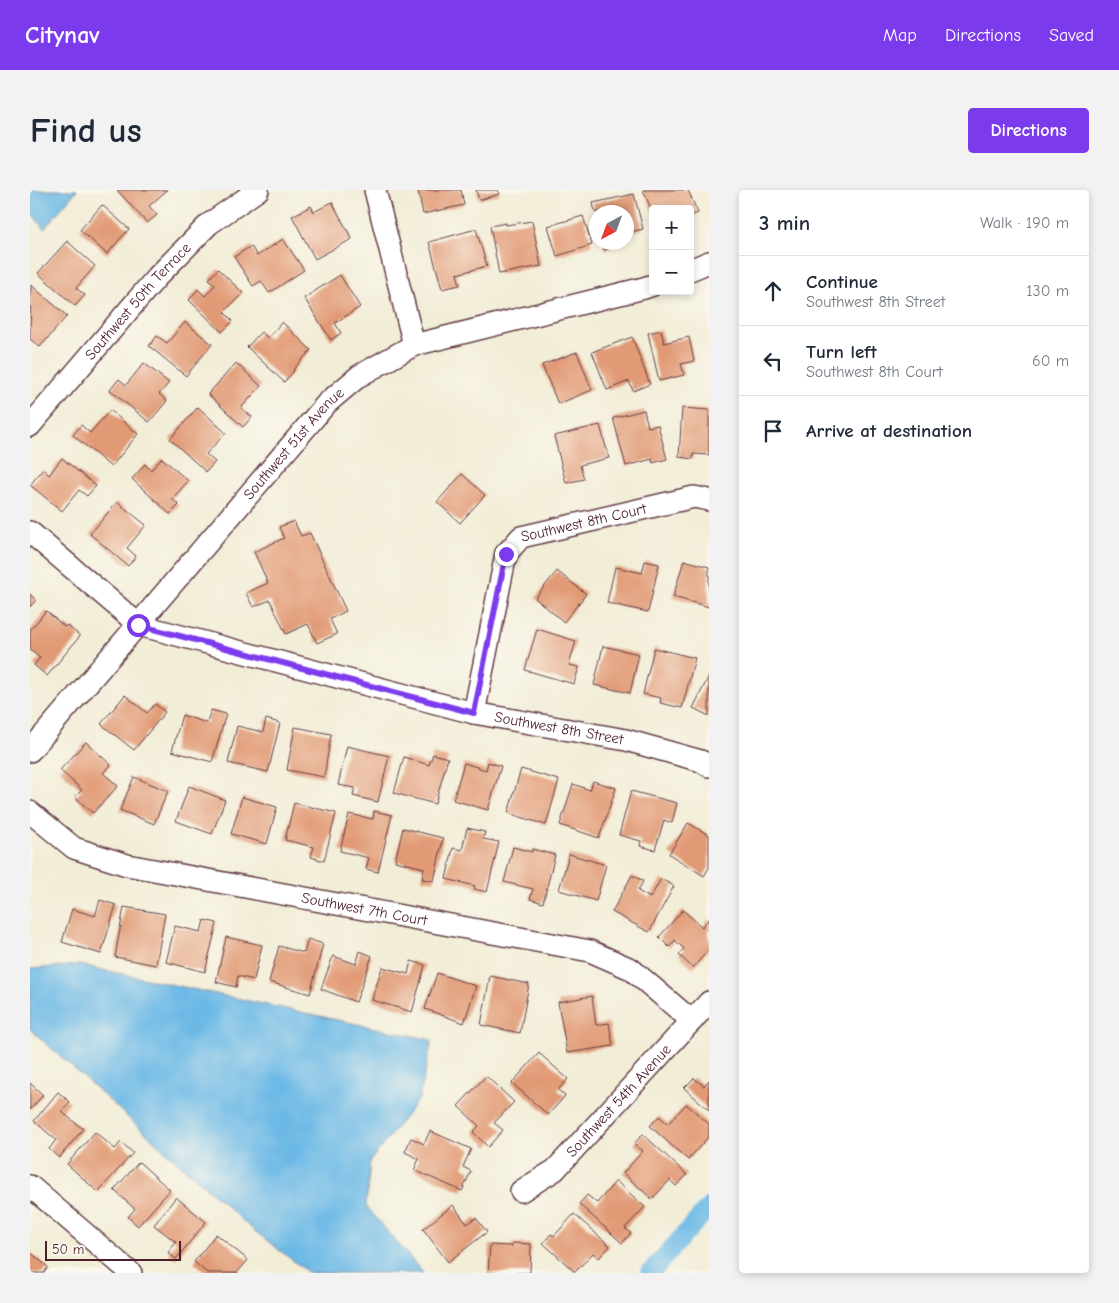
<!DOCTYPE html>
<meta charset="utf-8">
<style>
body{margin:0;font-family:"Comic Neue",sans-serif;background:#f2f2f3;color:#1f2937}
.controls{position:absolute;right:15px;top:15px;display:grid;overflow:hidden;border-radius:5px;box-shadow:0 2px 8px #0003}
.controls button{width:45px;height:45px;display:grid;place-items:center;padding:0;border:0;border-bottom:1px solid #e0e1e3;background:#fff;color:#1f2937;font:25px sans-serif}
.compass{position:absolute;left:559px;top:15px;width:45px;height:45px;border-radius:50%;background:#fff;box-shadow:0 2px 8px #0003;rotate:221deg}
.scale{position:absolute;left:15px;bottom:12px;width:136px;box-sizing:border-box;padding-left:5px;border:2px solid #4a1f2b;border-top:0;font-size:14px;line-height:18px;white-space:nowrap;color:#4a1f2b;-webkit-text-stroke:4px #fbf7ec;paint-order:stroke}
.stop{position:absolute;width:15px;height:15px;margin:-11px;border:4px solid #7c3aed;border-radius:50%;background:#fff}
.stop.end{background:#7c3aed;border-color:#fff;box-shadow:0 1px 5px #0008}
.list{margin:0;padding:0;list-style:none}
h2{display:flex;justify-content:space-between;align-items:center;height:65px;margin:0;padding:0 20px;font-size:21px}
h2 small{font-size:16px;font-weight:400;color:#747a83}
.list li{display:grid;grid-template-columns:32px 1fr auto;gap:15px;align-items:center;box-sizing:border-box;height:70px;padding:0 20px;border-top:1px solid #e0e1e3}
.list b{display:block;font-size:19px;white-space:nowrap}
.list p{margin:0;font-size:16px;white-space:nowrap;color:#747a83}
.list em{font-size:16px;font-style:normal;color:#747a83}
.icon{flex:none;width:28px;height:28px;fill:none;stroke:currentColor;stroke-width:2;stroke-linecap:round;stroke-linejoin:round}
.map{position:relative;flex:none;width:679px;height:1083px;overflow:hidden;border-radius:5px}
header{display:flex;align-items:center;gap:30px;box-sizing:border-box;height:70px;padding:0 25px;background:#7c3aed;color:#fff}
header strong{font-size:24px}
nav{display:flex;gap:28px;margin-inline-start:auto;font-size:18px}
.intro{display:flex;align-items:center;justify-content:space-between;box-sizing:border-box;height:120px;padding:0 30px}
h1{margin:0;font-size:35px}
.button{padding:12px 22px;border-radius:5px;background:#7c3aed;color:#fff;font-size:18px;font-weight:700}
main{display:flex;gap:30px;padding:0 30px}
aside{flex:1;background:#fff;border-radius:5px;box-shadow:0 2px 8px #0003}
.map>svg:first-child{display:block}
</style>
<header>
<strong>Citynav</strong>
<nav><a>Map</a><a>Directions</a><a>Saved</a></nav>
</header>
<div class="intro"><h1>Find us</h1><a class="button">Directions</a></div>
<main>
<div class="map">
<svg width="679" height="1083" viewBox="0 0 679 1083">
<rect width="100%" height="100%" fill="#fbf7ec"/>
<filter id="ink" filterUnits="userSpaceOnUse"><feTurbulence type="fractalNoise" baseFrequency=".02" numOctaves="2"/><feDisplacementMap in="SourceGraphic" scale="10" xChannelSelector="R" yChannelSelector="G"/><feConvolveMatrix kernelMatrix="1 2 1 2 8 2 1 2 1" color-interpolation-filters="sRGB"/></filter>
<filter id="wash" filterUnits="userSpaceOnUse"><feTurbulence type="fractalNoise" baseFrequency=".0096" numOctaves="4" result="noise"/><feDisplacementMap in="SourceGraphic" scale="20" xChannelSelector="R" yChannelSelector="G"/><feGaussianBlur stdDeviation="1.12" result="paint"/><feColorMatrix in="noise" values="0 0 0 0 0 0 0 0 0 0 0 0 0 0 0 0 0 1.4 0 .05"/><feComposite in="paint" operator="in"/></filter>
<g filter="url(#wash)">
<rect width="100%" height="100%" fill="#f2edd7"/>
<!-- water -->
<path fill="#6cb9e6" stroke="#5b6c88" d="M0,0h47l-33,39 -14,-18z
M50,775l352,75 -13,59 -49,62 -4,45 57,67h-114l-57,-44 -222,-200v-60z"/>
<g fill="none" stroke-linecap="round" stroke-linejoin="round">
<!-- canal -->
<path stroke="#6cb9e6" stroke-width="19" d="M620,1083l59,-66"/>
</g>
<g id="blocks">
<!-- building -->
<path fill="#e19a75" d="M87,0h50l-18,16 8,9 -10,8z
M388,0h43l3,15 -41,9z
M446,0h22l2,4 -21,6z
M613,0h45l10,23 -8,3v-7h-37v4z
M604,4l9,35 -17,4v-21h-31l-2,-9z
M302,12l20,37 -37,20 -23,-43 19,-10 3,6z
M72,15l27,24 -22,25 -27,-24z
M553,26l9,29 -35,11 -9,-30z
M502,31l9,45 -42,8 -9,-48 16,-3v2z
M446,39l11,37 -30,8 3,11 -18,4 -13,-47z
M253,49l21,31 -35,23 -8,-12 -8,5 -19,-29 17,-11 6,10z
M37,51l28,25 -19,22 9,7 -10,11 -37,-33z
M573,52h13l1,5 -13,3z
M188,79l25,24 -19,19 9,9 -11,11 -33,-32 9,-11 7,7 10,-11 -6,-6z
M310,85l20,32 -25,16 6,10 -10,7 -27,-42z
M1,95l36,31 -27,31 -10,-8z
M155,132l27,22 -26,32 -37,-30 8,-10 10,7z
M252,132l29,28 -18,20 1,1 -10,11 -37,-35 14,-15 7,6z
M631,140l3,13 25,-6 5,24 -13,3 3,11 -25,6 -11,-48z
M602,147l18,47 -17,7 -4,-10 -22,9 -15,-38z
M547,162l15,38 -34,14 -16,-39z
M114,173l25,20 -10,11 8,7 -18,21 -39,-32 9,-11 7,6z
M206,173l25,23 -20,22 11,9 -9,10 -35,-33z
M168,217l28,26 -20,21 9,8 -9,10 -36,-33z
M652,218l27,2v45l-16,-1v5l-14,-2z
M80,220l28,24 -27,33 -38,-32 8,-10 9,8z
M614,220l4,17 10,-2 9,34 -14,4 -1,-4 -26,7 -13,-48z
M570,235l9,33 -29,7 4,14 -18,4 -12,-47z
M32,268l34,28 -9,10 -8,-6 -17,21 -32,-26 13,-16 6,6z
M132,268l26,23 -16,18 7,6 -9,9 -38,-35 13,-15 6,6z
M432,284l23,21 -25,28 -23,-21z
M87,312l29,23 -19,23 9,8 -8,10 -38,-32z
M264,331l7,15 9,-3 36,78 -16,8 7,15 -20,9 -9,-19 -22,10 -16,-34 -17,7 -7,-14 22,-10 -14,-31 30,-14 -5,-11z
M654,370l25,7v40l-36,-10z
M615,371l14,3 -11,48 -41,-9 8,-36 27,6z
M527,381l29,23 -22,28 -29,-24z
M0,404l6,6 -6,7z
M16,421l19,16 2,-2 13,11 -33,40 -13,-11 6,-7 -10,-8v-20z
M507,439l39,12 -7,24 10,2 -5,17 -49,-14z
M573,456l36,8 -9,39 -36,-8z
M624,458l41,10 -13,50 -22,-5 1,-5 -18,-4z
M679,486v40l-16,-8z
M95,505l22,18 8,-9 10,8 -31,38 -33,-26z
M181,520l15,4 -14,48 -40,-11 10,-36 25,8z
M236,529l14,4 -12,49 -40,-9 9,-37 26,6z
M265,537l36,7 -7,43 -37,-7z
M56,552l25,23 -8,8 15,13 -25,27 -18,-16 7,-7 -22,-20z
M317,556l42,10 -11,46 -25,-6 2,-8 -17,-3z
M403,564l15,4 -13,46 -41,-11 10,-36 25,8z
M458,572l13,4 -13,44 -35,-10 11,-37 22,7z
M491,579l38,11 -13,45 -38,-12z
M104,587l34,14 -14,33 -34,-14z
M563,591l23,7 -17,50 -39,-13 13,-41 17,6z
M159,596l36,14 -13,34 -36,-13z
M601,601l46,12 -5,20 -8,-3 -9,30 -15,-4 1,-5 -22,-6z
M212,607l35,10 -10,37 -36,-10z
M264,613l42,10 -12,48 -13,-4 3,-10 -29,-7z
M344,621l18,4 -14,57 -12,-3 3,-11 -29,-7 9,-37 24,5z
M658,633l21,12v33l-5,8 -35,-22z
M373,638l40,10 -9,43 -12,-2 2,-11 -29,-7z
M437,638l18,4 -2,7 16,3 -12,50 -13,-3 1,-3 -29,-7 7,-31 9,2z
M483,657l19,5v-3l23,6 -12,48 -13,-4 3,-10 -29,-7z
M539,664l37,11 -10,36 -37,-11z
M602,685l11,6 -5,10 12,7 11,-19 13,7 -25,46 -37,-20z
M70,710l16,5 -15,49 -39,-12 10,-33 23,7z
M94,717l41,7 -9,51 -41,-8z
M653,720l19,17 7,-8v30l-16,19 -14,-13 5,-6 -9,-9 -6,7 -10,-10z
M174,730l13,3 -12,49 -39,-10 9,-36 26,6z
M196,747l36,8 -8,35 -16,-4 -2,11 -20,-5z
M278,749l15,5 -13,50 -41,-12 10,-36 25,7z
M330,761l12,5 -16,46 -35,-13 12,-33 23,8z
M381,771l14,4 -13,47 -40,-12 10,-33 26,7z
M407,783l39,13 -12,37 -39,-14z
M460,786l39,8 -9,49 -39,-8z
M562,806l4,29 13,-2 4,23 -46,7 -9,-51z
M509,863l29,26 -10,11 7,6 -17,19 -36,-32z
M456,886l28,26 -20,21 9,7 -15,17 -15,-15 6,-6 -21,-20z
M664,888l10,8 5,-6v30l-25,-22z
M0,893l13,12 -13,15z
M28,902l12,10 -8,10 21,17 -24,29 -10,-9 7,-9 -22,-19z
M656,914l23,20v12l-21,24 -38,-34 9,-10 9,8z
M400,941l41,18 -8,18 8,4 -9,20 -48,-21 5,-11 -14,-7 6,-14 13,6z
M65,942l20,17 6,-7 12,11 -35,39 -31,-28z
M613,944l44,41 -11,11 -6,-6 -18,19 -29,-26 20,-22 -9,-7z
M109,972l31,28 -32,36 -10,-9 7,-8 -21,-19z
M586,991l29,26 -20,21 6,5 -9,10 -43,-39 8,-9 10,8z
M146,1007l30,25 -30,37 -8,-6 8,-11 -22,-17z
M423,1015l14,19 9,-6 11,14 -39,30 -25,-33z
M544,1024l36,32 -11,12 -6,-5 -18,19 -32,-29 8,-9 3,2z
M186,1044l32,26 -11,13h-30l-13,-11z
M482,1053l19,1 -1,29h-42l2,-28 22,1z
M0,1062l18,15 -4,6h-14z"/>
</g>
</g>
<g filter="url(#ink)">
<use href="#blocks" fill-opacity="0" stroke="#633e45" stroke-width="1"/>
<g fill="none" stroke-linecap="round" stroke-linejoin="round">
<defs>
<g id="minor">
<path d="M345,0l39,155"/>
<path d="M660,80l19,-8"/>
<path id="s1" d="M0,236l126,-148 53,-54 49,-34"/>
<path id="s2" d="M0,342l109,93 335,88 152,27 75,21 8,5"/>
<path id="s3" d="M444,523l32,-159 15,-17 173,-40 15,3"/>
<path id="s4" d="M0,561l297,-348 32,-27 55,-31 230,-57 9,-3"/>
<path id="s5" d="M0,622l44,36 53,17 463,86 41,18 61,52"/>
<path d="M0,996l101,87"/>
<path id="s6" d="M491,1001l34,-21 154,-168"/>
</g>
</defs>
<!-- minor casing -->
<use href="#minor" stroke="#633e45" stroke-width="24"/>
<!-- minor -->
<use href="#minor" stroke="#fff" stroke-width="21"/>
</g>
</g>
<g fill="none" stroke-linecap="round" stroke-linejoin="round" filter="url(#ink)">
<!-- route -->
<path stroke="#7c3aed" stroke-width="6" d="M108,435l336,88 32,-159"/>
</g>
<g text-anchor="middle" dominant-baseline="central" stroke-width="5" stroke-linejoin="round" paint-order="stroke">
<!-- street labels -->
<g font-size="15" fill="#4a1f2b" stroke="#fbf7ec">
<text stroke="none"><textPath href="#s1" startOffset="165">Southwest 50th Terrace</textPath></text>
<text stroke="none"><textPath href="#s4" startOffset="405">Southwest 51st Avenue</textPath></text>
<text stroke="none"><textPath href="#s3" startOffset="249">Southwest 8th Court</textPath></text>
<text stroke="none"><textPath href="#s2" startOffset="576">Southwest 8th Street</textPath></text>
<text stroke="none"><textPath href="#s5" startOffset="354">Southwest 7th Court</textPath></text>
<text stroke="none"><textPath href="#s6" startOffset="134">Southwest 54th Avenue</textPath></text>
</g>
</g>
</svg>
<div class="controls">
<button>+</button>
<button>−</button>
</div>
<svg class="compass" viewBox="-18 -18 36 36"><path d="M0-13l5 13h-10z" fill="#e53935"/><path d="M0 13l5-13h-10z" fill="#747a83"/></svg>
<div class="scale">50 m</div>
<div class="stop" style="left:108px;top:435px"></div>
<div class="stop end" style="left:476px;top:364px"></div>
</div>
<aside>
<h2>3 min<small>Walk · 190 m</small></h2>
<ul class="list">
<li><svg class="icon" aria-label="ahead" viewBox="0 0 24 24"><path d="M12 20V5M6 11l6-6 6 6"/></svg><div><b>Continue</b><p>Southwest 8th Street</p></div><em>130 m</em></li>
<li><svg class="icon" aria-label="left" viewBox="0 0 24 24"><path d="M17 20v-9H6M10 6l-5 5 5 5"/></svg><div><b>Turn left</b><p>Southwest 8th Court</p></div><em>60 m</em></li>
<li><svg class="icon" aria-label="arrive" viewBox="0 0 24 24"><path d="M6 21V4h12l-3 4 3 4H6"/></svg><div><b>Arrive at destination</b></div></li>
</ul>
</aside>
</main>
